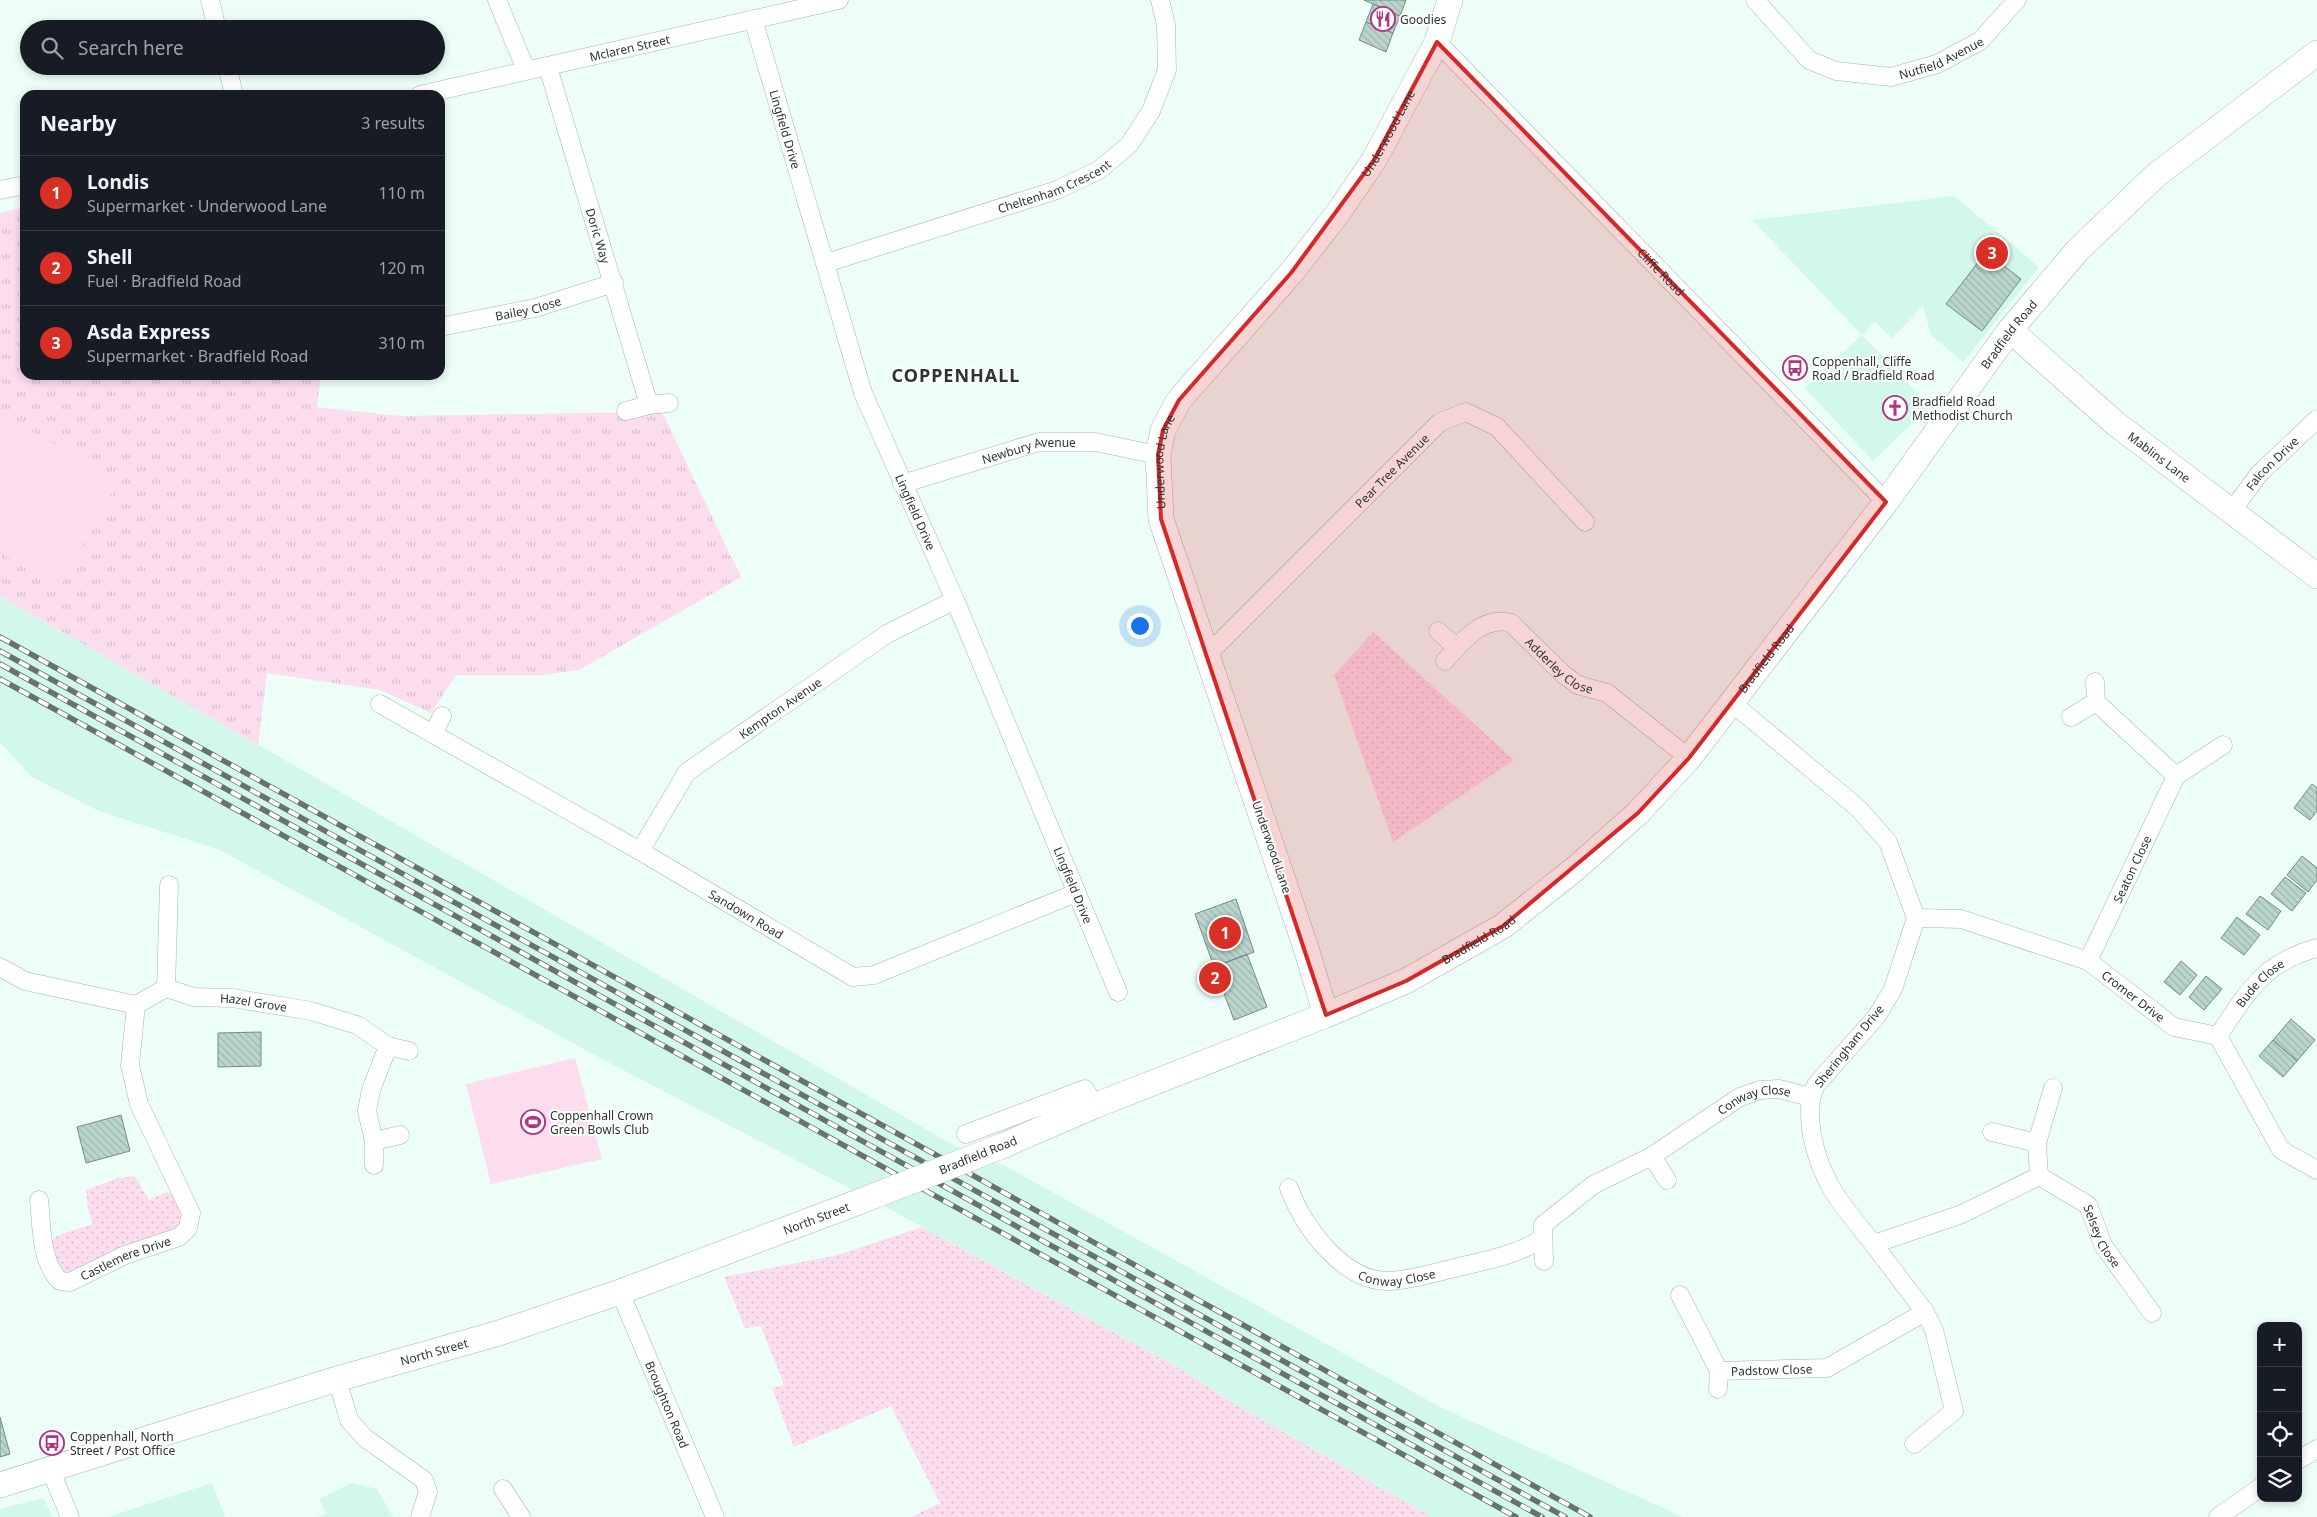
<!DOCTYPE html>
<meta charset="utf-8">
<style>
body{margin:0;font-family:"Noto Sans",sans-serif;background:#20242c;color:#f1f3f6}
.controls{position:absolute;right:15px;bottom:15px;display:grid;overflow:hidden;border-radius:10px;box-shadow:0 2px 8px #0003}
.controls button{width:45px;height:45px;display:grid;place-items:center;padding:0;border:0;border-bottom:1px solid #363941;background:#171b24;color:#f1f3f6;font:25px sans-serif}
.you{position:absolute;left:1139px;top:625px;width:18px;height:18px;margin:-12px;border:4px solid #fff;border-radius:50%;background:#1a73e8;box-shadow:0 0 0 8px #1a73e833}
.badge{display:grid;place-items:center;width:32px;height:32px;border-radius:50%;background:#d93025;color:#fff;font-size:16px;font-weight:700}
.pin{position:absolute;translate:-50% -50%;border:2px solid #fff;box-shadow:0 1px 5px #0006}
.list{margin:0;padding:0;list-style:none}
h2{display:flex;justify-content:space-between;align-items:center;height:65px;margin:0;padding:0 20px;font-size:21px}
h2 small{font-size:16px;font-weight:400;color:#9ea1a6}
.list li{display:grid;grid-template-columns:32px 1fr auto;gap:15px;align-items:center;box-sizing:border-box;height:75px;padding:0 20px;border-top:1px solid #363941}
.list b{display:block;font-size:19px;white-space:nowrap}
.list p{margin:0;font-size:16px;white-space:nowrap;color:#9ea1a6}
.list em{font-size:16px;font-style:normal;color:#9ea1a6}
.icon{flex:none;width:28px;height:28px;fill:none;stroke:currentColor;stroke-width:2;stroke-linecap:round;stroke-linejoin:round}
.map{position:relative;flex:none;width:2317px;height:1517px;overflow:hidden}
.search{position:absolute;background:#171b24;box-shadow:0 2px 8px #0003;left:20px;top:20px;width:425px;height:55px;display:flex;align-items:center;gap:12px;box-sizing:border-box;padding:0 18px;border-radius:28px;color:#9ea1a6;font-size:19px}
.panel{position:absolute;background:#171b24;box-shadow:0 2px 8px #0003;left:20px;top:90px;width:425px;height:290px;border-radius:15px}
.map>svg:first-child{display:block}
</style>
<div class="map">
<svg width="2317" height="1517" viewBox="0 0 2317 1517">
<defs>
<pattern id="grass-dots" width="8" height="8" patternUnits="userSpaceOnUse" patternTransform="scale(1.25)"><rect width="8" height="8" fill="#fbddee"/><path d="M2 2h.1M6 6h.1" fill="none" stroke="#d7becd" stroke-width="1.8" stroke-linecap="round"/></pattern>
<pattern id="park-tufts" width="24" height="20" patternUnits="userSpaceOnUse" patternTransform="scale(1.25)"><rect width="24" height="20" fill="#fbddee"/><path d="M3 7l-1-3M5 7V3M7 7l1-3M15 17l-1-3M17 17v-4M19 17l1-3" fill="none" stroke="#d7becd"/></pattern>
<pattern id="building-back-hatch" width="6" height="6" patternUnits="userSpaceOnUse" patternTransform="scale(1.25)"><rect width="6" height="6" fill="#b9d5cc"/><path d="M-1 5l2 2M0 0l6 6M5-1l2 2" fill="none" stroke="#9fb7b0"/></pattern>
</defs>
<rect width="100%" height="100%" fill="#edfef8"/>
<!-- built -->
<path fill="#d2f7eb" d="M1954,196l85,71 -76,95 -32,-27 -8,-29 -31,32 -17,-16 -13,13 68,71 -57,55 -68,-73 57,-53 -110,-115z
M0,596l955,550 54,22 431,239 243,110h-252l-198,-114 -53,-34 -283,-156 -295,-154 -382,-209 -121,-39 -67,-34 -32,-35z
M212,1483l13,34h-117z
M352,1483l25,6 16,28h-75l8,-3 -7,-15z
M43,1498l10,19h-53v-8z"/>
<!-- grass -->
<path fill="url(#grass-dots)" d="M1373,632l141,128 -121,82 -59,-167z
M135,1176l14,24 18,-8 18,6 3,30 -118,54 -25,-30 11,-16 37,-12 -5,-15 -2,-19 32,-12z
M922,1227l258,142 53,34 198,114h-520l29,-14 -49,-97 -97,41 -22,-59 12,-3 -23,-59 -16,2 -21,-51 114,-22z"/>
<!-- park -->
<path fill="url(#park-tufts)" d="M25,207v168h296l-4,32 83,9 262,-4 79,165 -162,93 -36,5h-87l-25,38 -51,-23 -113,-17 -9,72 -258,-149v-383z"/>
<!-- pitch -->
<path fill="#fbddee" d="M0,414l120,65 -59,107 -61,-33z
M575,1058l27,101 -111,25 -25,-100z"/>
<!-- building -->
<path fill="url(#building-back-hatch)" stroke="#738d85" d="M1364,0h42l-6,16z
M1373,4l27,12 -7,17 -27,-11z
M1366,22l27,11 -7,19 -27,-12z
M1986,252l35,27 -39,52 -36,-27z
M2312,784l5,4v23l-7,9 -16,-12z
M2302,856l15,12v12l-9,12 -21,-17z
M2285,877l21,16 -14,18 -21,-17z
M2260,896l21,15 -13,19 -22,-16z
M1236,899l18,53 -40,15 -19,-53z
M2237,917l23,18 -16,20 -23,-17z
M1247,954l20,53 -33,13 -20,-53z
M2181,961l16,14 -17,20 -16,-13z
M2206,976l16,13 -18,21 -15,-13z
M2291,1019l24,21 -18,21 -24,-21z
M261,1032v34l-43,1v-34z
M2273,1040l24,21 -14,16 -24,-21z
M121,1115l9,36 -44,12 -9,-36z
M0,1417l10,37 -10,3z"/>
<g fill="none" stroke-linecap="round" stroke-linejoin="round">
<defs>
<g id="street">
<path d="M210,0l7,29"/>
<path d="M497,0l29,70"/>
<path id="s1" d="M1755,0l54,60 27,11 55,6 46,-13 43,-23 37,-41"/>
<path id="s2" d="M753,19l110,374 92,207 163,392"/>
<path id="s3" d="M1437,42l449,460"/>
<path d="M227,66l7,29"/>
<path id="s4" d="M548,67l101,338 20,-2"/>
<path id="s5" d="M420,95l419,-95"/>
<path d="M0,190l25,-5"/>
<path id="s6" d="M826,263l231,-73 42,-20 30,-25 22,-34 16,-41 -1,-45 -6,-25"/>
<path id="s7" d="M440,327l95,-19 79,-25"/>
<path d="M626,411l23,-6"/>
<path id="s8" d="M902,484l137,-42h56l63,13"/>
<path id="s9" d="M2231,512l28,-38 58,-55"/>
<path d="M1438,631l18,16"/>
<path id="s10" d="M1207,655l233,-233 26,-10 31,15 88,95"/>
<path id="s11" d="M1445,661c16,-19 38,-46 66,-38l52,51 15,11 29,8 82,65"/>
<path d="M2095,682l1,20 80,74"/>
<path d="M1731,702l127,106 30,34 28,76 -23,71 -16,27 -61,69c-14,28 -1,72 13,99 12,22 30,41 45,61 17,22 34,45 51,67l9,18 20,81 -40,33"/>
<path id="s12" d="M380,704l260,147 213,126 21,-2 202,-82"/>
<path d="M2071,717l25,-15"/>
<path d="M433,734l9,-18"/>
<path id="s13" d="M640,851l47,-79 200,-138 68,-34"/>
<path id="s14" d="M1916,918l45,1 127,42 86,66 44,9 63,114 36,20"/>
<path id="s15" d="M2088,961l88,-185 47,-31"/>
<path id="s16" d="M0,967l25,14 111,24 30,-17 28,9 38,1 79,13 46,14 31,21 -17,44 -4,21 7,30v24"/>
<path d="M166,988l3,-103"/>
<path id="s17" d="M2218,1036c30,-44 44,-73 99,-88"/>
<path d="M388,1046l21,5"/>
<path d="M1992,1132l45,11"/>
<path d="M966,1134l119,-45 9,17"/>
<path d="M374,1141l26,-6"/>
<path d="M1652,1156l15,24"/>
<path d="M2039,1176l-2,-33 16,-55"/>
<path id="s18" d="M1289,1188c14,39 55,95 102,93 23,-2 46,-9 68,-14 29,-7 57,-12 83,-28"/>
<path id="s19" d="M39,1200c3,27 1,61 21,81l10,1 55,-27 54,-18 9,-9 3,-15 -52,-109 -9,-39 6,-60"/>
<path id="s20" d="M1874,1244l88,-30 77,-38 49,29 15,40 49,68"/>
<path id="s21" d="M1544,1261l-1,-36 50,-40 59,-29 88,-59 20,-7 19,-1 31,8"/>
<path id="s22" d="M620,1292l95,225"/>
<path id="s23" d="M1680,1295l39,76 108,-3 98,-56"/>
<path d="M337,1379l12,41 16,18 59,42 4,12 -8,25"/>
<path d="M1718,1389l1,-18"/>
<path d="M2298,1460l19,-11"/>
<path d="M50,1469l20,48"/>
<path d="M503,1489l18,28"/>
<path d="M2218,1517l43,-30"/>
</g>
<g id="secondary">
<path id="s24" d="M2010,330l106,94 201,152"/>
<path id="s25" d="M1326,1015l-20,-67 -145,-429 -3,-64 5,-25 16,-30 112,-127 47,-60 36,-53 63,-118 13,-42"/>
<path id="s26" d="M1002,1146l92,-40 232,-91 80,-34 97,-55 73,-58 62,-55 51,-55 197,-256 124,-172 67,-79 78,-75 162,-123"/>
<path id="s27" d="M0,1485l337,-106 162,-46 121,-41 241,-91"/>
</g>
</defs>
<!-- street casing -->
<use href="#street" stroke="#9db8b0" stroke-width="19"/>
<!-- secondary casing -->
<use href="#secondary" stroke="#9db8b0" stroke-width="26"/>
<!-- street -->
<use href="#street" stroke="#fff" stroke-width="18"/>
<!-- secondary -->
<use href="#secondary" stroke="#fff" stroke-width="25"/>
<defs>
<path id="rail" d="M0,637l1590,880
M0,651l1565,866
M0,664l1542,853
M0,679l1516,838"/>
</defs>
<!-- rail casing -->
<use href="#rail" stroke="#67736f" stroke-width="5.5"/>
<!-- rail -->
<use href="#rail" stroke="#fff" stroke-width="4" stroke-dasharray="11" stroke-linecap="butt"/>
<defs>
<path id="secondary-bridge" d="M861,1201l141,-55"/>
</defs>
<!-- secondary-bridge casing -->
<use href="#secondary-bridge" stroke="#9db8b0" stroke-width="26" stroke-linecap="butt"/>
<!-- secondary-bridge -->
<use href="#secondary-bridge" stroke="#fff" stroke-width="25"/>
</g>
<!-- marked area -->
<path fill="#d62828" fill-opacity="0.2" stroke="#d62828" stroke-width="4" stroke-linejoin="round" d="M1437,42l449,460 -197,256 -51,55 -135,113 -97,55 -80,34 -165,-496 -3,-64 5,-25 16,-30 112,-127 83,-113z"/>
<!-- icons -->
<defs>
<symbol id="restaurant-ring" viewBox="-11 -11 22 22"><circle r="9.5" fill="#fff" stroke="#af3587" stroke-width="1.5"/><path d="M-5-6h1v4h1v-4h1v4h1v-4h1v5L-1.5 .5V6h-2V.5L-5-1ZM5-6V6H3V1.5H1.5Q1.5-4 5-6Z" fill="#af3587"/></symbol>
<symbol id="bus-ring" viewBox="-11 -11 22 22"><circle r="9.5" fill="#fff" stroke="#af3587" stroke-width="1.5"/><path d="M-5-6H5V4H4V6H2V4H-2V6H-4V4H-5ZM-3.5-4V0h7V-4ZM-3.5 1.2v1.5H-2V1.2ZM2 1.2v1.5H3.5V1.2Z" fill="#af3587"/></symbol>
<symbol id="church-ring" viewBox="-11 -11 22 22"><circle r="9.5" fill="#fff" stroke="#af3587" stroke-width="1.5"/><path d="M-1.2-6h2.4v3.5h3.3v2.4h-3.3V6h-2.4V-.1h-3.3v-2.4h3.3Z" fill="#af3587"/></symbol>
<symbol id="stadium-ring" viewBox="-11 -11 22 22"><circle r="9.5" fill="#fff" stroke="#af3587" stroke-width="1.5"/><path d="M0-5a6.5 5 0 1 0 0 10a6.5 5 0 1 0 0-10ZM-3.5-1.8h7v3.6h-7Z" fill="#af3587"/></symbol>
</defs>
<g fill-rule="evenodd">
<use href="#restaurant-ring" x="1369" y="5" width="28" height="28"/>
<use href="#bus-ring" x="1781" y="354" width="28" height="28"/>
<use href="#church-ring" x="1881" y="394" width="28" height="28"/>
<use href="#stadium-ring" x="519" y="1108" width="28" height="28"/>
<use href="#bus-ring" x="38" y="1429" width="28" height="28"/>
</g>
<g text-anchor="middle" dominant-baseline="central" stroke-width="4" stroke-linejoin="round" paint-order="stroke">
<!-- poi labels -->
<g font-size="12" fill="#2b3632" stroke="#fff" text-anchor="start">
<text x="1400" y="19">Goodies</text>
<text x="1812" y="361">Coppenhall, Cliffe<tspan x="1812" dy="14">Road / Bradfield Road</tspan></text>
<text x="1912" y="401">Bradfield Road<tspan x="1912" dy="14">Methodist Church</tspan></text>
<text x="550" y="1115">Coppenhall Crown<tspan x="550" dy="14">Green Bowls Club</tspan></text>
<text x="70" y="1436">Coppenhall, North<tspan x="70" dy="14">Street / Post Office</tspan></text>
</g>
<!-- street labels -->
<g font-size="12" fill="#2b3632" stroke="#fff">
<text stroke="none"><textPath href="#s5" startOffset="215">Mclaren Street</textPath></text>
<text stroke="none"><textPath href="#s1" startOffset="219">Nutfield Avenue</textPath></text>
<text stroke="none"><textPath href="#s2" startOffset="115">Lingfield Drive</textPath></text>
<text stroke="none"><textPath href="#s25" startOffset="986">Underwood Lane</textPath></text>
<text stroke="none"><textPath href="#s6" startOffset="241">Cheltenham Crescent</textPath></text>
<text stroke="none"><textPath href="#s4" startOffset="176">Doric Way</textPath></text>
<text stroke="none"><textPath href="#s3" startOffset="321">Cliffe Road</textPath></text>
<text stroke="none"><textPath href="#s7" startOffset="90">Bailey Close</textPath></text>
<text stroke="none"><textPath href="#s26" startOffset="1330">Bradfield Road</textPath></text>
<text stroke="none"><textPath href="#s8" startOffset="132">Newbury Avenue</textPath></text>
<text stroke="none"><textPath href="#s24" startOffset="196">Mablins Lane</textPath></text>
<text stroke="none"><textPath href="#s25" startOffset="581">Underwood Lane</textPath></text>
<text stroke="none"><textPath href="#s9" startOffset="64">Falcon Drive</textPath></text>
<text stroke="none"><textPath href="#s10" startOffset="261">Pear Tree Avenue</textPath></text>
<text stroke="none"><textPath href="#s2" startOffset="520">Lingfield Drive</textPath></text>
<text stroke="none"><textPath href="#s26" startOffset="925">Bradfield Road</textPath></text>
<text stroke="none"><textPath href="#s11" startOffset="146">Adderley Close</textPath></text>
<text stroke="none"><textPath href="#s13" startOffset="205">Kempton Avenue</textPath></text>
<text transform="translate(1272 847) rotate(71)">Underwood Lane</text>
<text stroke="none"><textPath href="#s15" startOffset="102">Seaton Close</textPath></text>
<text stroke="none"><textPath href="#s2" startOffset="925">Lingfield Drive</textPath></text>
<text stroke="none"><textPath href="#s12" startOffset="422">Sandown Road</textPath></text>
<text stroke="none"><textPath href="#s26" startOffset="520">Bradfield Road</textPath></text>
<text stroke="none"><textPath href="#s17" startOffset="68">Bude Close</textPath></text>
<text stroke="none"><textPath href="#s14" startOffset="236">Cromer Drive</textPath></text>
<text stroke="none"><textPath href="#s16" startOffset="266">Hazel Grove</textPath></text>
<text transform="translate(1849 1046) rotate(-51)">Sheringham Drive</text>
<text stroke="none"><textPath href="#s21" startOffset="285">Conway Close</textPath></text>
<text transform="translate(978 1155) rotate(-22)">Bradfield Road</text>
<text stroke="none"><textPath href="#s27" startOffset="859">North Street</textPath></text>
<text stroke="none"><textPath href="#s20" startOffset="270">Selsey Close</textPath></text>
<text stroke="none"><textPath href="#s19" startOffset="156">Castlemere Drive</textPath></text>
<text stroke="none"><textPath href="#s18" startOffset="152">Conway Close</textPath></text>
<text stroke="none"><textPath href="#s27" startOffset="454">North Street</textPath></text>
<text stroke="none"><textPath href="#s23" startOffset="138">Padstow Close</textPath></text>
<text stroke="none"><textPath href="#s22" startOffset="122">Broughton Road</textPath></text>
</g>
<!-- district labels -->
<g font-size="18" font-weight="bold" letter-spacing="1" fill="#2b3632" stroke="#fff">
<text x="956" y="375">COPPENHALL</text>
</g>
</g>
</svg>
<div class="controls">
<button>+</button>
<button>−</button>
<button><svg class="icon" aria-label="locate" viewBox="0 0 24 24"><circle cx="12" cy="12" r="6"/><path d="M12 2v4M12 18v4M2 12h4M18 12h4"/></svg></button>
<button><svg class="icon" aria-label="layers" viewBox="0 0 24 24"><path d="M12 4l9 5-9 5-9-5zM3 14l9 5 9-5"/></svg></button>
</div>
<div class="you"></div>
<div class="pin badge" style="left:1225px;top:933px">1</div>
<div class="pin badge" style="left:1215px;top:978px">2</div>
<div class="pin badge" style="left:1992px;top:253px">3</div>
<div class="search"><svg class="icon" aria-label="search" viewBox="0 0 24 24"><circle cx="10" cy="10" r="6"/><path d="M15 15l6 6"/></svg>Search here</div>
<section class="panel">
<h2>Nearby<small>3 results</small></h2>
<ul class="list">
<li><span class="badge">1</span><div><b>Londis</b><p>Supermarket · Underwood Lane</p></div><em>110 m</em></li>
<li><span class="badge">2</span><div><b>Shell</b><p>Fuel · Bradfield Road</p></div><em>120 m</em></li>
<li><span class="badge">3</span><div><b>Asda Express</b><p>Supermarket · Bradfield Road</p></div><em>310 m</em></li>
</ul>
</section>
</div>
